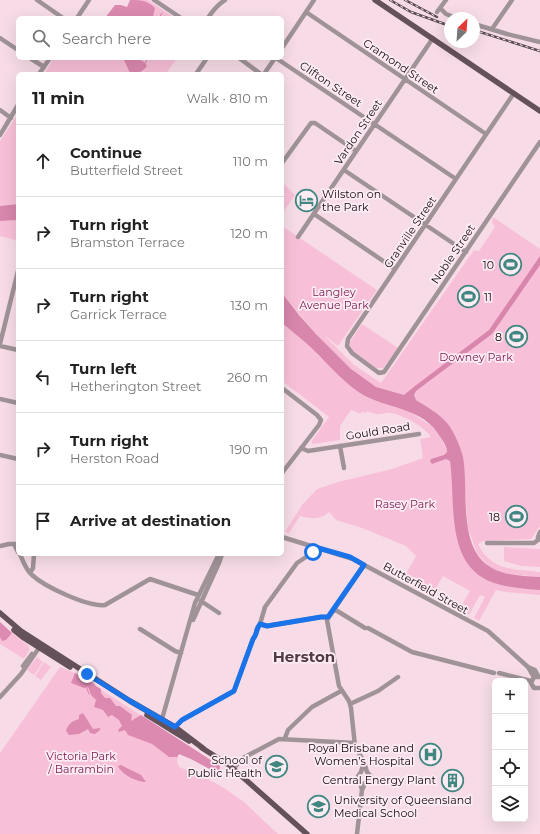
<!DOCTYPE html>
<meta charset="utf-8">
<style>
body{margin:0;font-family:Montserrat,sans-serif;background:#f2f2f2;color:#222}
.controls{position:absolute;right:12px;bottom:12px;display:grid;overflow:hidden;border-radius:6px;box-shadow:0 4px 16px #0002}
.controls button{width:36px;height:36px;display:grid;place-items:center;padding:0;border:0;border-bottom:1px solid #e0e0e0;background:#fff;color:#222;font:20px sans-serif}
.compass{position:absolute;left:444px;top:12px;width:36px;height:36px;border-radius:50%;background:#fff;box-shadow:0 4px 16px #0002;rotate:25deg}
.stop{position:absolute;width:12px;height:12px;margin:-9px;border:3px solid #1a73e8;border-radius:50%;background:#fff}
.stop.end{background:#1a73e8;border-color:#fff;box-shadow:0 1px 4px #0008}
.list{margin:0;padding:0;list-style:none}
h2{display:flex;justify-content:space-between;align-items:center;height:52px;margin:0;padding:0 16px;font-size:17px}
h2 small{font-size:13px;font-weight:400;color:#767676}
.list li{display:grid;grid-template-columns:26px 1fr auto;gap:12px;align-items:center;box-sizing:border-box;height:72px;padding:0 16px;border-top:1px solid #e0e0e0}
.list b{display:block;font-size:15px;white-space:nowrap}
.list p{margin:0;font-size:13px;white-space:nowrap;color:#767676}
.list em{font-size:13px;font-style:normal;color:#767676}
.icon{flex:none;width:22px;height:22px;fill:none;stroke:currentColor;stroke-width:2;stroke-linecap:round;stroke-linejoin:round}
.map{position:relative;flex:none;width:540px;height:834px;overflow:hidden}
.search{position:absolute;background:#fff;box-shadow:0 4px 16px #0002;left:16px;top:16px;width:268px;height:44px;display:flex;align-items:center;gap:10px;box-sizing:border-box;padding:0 14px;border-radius:6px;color:#767676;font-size:15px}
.panel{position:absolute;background:#fff;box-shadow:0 4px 16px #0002;left:16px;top:72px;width:268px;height:484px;border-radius:6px}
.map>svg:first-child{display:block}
</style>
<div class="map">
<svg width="540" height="834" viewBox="0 0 540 834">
<rect width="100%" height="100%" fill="#f7dce7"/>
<!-- green -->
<path fill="#f8c0d8" d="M132,0h16l27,18h-68l14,-2z
M54,58h123l-11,16h-122z
M18,114v90l-18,2v-65z
M282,182l13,13 -13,19z
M493,217l47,32v277l-9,13 -48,2 -5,3c13,27 36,25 62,28v5l-31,-3 -12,-3 -9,-5 -11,-13 -9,-25 -6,-71 -5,-16 -9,-17 -5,-5 -27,-19 -40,-13 -20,-13 -40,-40 -32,-38 -2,-3v-67l95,64 -39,56 -15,-12 31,31 27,18 93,-133 5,1 16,-24 -3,-4z
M18,220v21l-18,-5v-15z
M282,323l24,20 36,36 19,14 13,7 36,12 20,13 8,7 10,21 27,118c19,17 42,17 65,19v5l-34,-3 -10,-2 -17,31 -5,-3 11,-21 -5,-2 -11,20 -10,-5 11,-19 -27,-15 -11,19 -29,-16 13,-23 -10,-10 -44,-18 -26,-8 -7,-8c-9,8 -18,7 -29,4l-11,17 -4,-1 17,-27 15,-16 21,-7 54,-13 31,-11 -3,-19 11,-2c-6,-10 -28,-22 -40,-24 -5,-1 -10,2 -15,1 -3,0 -6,-2 -9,-3l-1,2 -5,-1v2l-10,-4 -11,16v14l-27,4 -2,-2 18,-25 -47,-36z
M362,324l36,24 -15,20h-7l-26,-19v-7z
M504,547l36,2v18l-19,-1 -17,-5z
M12,633l17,13v5l-5,8 -24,-15v-7l3,3z
M37,657l6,5 -9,13 -7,-5z
M44,662l7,5 -10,13 -6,-4z
M60,667l15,6 145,93 -1,8 -28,-15 -12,-5 -2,7 2,6 24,9 21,12 20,14 34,32h-278v-81z"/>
<!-- forest -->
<path fill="#dc8ab0" d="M130,0c11,0 17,0 25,8l-2,9 -48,1 10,-13h6l6,2z
M123,58c9,0 19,-1 24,8 -4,6 -10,7 -17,7z
M0,622l12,11 -6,7 -4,1 -2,-4z
M75,673l26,16v4l4,5h5l6,8h4l12,9 -1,6 10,-6 79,51 -1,8 -28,-15 -12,-5 -2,3h-8l-17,-13 -24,-9 -3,-5 -6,2 -1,-2 4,-4 -3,-6 -7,-5 -4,2 -5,-7 -9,-3 2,-7 -5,-5 -3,-8 -4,1 -13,-5z
M83,713l10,16 7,-1v2l-5,4 -5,-1 -2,-4 -9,5 -10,1 -3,-4c2,-7 6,-10 13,-12v-4z
M121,765l20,10 5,7c-9,0 -24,-7 -28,-16z"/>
<!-- water -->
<path fill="#d886ac" d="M18,204v16l-18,1v-15z
M540,256v9l-48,69 -76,57 -2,4 2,5c11,7 24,14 32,24 7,10 12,22 15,33 6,34 -6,92 29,111 14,8 32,8 48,9v13c-15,-1 -31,-2 -46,-7 -50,-17 -38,-81 -44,-122l-4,-2 -14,5 -2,-3 1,-2 13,-4 3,-3c0,-5 -3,-9 -6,-14 -18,-32 -54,-28 -81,-45 -21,-14 -36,-34 -54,-50 -8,-7 -16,-13 -24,-20v-30l17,22 17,19 35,35 25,18 28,8 11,-9 74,-56z"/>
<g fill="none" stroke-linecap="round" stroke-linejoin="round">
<!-- stream -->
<path stroke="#d886ac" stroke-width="1" d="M159,18l3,-5
M139,74l9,-16
M89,694l-3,-8 2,-3 3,-1 3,2 6,14 12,7"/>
<!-- minor -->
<path stroke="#9f9398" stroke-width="4.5" d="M37,0l26,18
M154,0l27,18
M440,8l6,6 10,4
M306,12l180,122
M437,12l9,-12
M77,18l12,-18
M208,18c5,-8 9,-13 17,-18
M474,24l33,10 33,8
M492,29l20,-29
M0,38l18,12
M282,48l32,-48
M30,58l14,9
M239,58l22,16
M276,58l180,121
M39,74l11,-16
M196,74l11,-16
M264,74l11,-16
M514,93l-166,246 -1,7 5,7 27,20 5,-1 156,-230
M0,110l11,8
M0,135l18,-30
M282,163l29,-40h4l41,28
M344,170l122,82
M314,214l81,55
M298,237l135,-199
M0,344l18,-73
M0,346l18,4
M282,388l35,27 4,5 -2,5 -37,48
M0,399l18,4
M340,446l4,22
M301,448l7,3 111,-17
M0,455l18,4
M282,537l71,22 135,72 40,36 6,10
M538,540v-3l2,-5
M487,543h47l4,-3
M14,544l4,8
M0,546l9,-2h9
M20,554c3,7 6,16 12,21 13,12 56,32 73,30l45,-26 48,16
M364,565l-37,55 12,66 10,15 2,7 4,38 9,16 3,10 8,9
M30,573l3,-5 1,-14
M201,601l18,12
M334,609l31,19
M193,620l26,-57 3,-9
M260,624l7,2 54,-9h7
M368,628l44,24 82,21
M140,629l35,22 6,2
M23,666l9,-12
M528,667l7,3 3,6
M499,673l32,8
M540,677h-6l-3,6 3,5h6
M0,697l21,-23 20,-29
M350,704l28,-13 20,-14
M162,719l33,-116 24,-49
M175,727l7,-7 52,-29 19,-52 3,-5 1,-6 3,-4 5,-17 32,-44 15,-10 3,-6
M285,738l3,-8 24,-23 29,-16
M233,769l10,-11 36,-19 76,4
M362,790l-4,-14 3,-4 3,-10
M357,834l5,-44 3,-7"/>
<!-- major -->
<path stroke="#65515a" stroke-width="5.5" d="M375,0l165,111
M0,613l21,18 109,70 45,26 29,22
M14,630l10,8 46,29
M147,715l42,26
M202,748l27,17 78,69"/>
<defs>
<path id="rail" d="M390,0l21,12 39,14
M405,0l32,17
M474,30l66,21"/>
</defs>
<!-- rail casing -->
<use href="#rail" stroke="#594a50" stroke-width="2.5"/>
<!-- rail -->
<use href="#rail" stroke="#fdecf3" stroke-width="1" stroke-dasharray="3" stroke-linecap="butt"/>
</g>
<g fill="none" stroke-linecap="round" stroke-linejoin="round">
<!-- route -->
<path stroke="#1a73e8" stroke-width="5" d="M87,674l43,27 45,26 7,-7 52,-29 19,-52c4,-4 3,-10 7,-15l7,2 54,-9h7l36,-52 -14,-8 -35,-10 -2,5"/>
</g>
<!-- icons -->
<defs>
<symbol id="hotel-ring" viewBox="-11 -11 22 22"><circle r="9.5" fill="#fdecf3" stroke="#408781" stroke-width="1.5"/><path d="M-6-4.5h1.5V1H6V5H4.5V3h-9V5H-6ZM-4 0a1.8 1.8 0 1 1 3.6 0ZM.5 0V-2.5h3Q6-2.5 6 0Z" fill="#408781"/></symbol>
<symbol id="stadium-ring" viewBox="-11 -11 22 22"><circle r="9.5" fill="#fdecf3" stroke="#408781" stroke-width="1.5"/><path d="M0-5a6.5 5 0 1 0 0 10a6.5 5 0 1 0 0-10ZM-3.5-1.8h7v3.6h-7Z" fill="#408781"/></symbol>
<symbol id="hospital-ring" viewBox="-11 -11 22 22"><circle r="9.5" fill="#fdecf3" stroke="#408781" stroke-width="1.5"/><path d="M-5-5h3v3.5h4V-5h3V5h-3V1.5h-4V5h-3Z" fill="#408781"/></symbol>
<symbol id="university-ring" viewBox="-11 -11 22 22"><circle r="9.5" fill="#fdecf3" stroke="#408781" stroke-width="1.5"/><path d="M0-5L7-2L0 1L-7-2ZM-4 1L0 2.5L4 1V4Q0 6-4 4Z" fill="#408781"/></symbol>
<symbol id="building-ring" viewBox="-11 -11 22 22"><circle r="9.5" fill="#fdecf3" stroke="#408781" stroke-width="1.5"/><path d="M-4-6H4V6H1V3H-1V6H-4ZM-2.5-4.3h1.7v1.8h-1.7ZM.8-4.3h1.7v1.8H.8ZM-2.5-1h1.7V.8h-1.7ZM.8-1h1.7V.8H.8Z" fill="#408781"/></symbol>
</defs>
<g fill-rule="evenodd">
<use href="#hotel-ring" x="294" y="188" width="25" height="25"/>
<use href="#stadium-ring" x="498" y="252" width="25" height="25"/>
<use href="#stadium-ring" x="456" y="284" width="25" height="25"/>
<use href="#stadium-ring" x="504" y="324" width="25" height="25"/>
<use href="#stadium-ring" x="504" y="504" width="25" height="25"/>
<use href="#hospital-ring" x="418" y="742" width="25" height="25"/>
<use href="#university-ring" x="264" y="754" width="25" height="25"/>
<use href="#building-ring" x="440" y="768" width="25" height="25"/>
<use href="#university-ring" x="306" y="794" width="25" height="25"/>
</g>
<g text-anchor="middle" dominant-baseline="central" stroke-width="3.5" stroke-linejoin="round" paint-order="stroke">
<!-- street labels -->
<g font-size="11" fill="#130a0e" stroke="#fdecf3">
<text transform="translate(401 66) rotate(34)">Cramond Street</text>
<text transform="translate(331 84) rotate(34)">Clifton Street</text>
<text transform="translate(358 132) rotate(-56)">Vardon Street</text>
<text transform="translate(410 232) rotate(-56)">Granville Street</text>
<text transform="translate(453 254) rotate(-56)">Noble Street</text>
<text transform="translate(378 431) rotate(-9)">Gould Road</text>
<text transform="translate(426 588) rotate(29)">Butterfield Street</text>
</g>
<!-- poi labels -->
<g font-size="11" fill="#130a0e" stroke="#fdecf3" text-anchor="end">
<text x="322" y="194" text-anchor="start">Wilston on<tspan x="322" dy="13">the Park</tspan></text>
<text x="494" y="265">10</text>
<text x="484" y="297" text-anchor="start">11</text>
<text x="502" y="337">8</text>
<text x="500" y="517">18</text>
<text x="414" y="748">Royal Brisbane and<tspan x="414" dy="13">Women’s Hospital</tspan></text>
<text x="262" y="760">School of<tspan x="262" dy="13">Public Health</tspan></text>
<text x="436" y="780">Central Energy Plant</text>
<text x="334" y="800" text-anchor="start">University of Queensland<tspan x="334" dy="13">Medical School</tspan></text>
</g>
<!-- park labels -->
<g font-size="11" fill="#7a1a50" stroke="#fdecf3">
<text x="334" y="292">Langley<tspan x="334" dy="13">Avenue Park</tspan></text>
<text x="476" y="357">Downey Park</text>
<text x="405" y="504">Rasey Park</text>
<text x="81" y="756">Victoria Park<tspan x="81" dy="13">/ Barrambin</tspan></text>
</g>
<!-- district labels -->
<g font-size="15" font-weight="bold" fill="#503a44" stroke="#fdecf3">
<text x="304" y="656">Herston</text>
</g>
</g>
</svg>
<div class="controls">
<button>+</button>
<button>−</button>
<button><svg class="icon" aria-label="locate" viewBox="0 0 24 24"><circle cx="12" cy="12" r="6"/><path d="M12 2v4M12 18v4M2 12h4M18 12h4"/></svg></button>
<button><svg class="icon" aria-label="layers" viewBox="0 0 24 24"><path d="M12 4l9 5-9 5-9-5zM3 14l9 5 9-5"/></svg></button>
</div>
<svg class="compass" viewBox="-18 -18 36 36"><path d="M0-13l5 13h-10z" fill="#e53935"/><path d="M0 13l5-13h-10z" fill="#767676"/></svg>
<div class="stop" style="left:313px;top:552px"></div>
<div class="stop end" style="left:87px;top:674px"></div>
<div class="search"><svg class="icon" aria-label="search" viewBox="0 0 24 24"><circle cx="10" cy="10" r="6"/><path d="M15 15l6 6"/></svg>Search here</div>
<section class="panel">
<h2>11 min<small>Walk · 810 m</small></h2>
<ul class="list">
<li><svg class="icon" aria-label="ahead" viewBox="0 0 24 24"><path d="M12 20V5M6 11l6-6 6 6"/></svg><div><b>Continue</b><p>Butterfield Street</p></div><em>110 m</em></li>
<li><svg class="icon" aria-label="right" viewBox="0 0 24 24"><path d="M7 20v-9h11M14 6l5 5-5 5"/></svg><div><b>Turn right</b><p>Bramston Terrace</p></div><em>120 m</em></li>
<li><svg class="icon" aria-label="right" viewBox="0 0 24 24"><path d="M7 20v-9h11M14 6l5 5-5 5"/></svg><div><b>Turn right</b><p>Garrick Terrace</p></div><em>130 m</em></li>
<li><svg class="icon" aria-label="left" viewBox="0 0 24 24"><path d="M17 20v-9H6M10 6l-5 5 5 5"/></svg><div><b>Turn left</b><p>Hetherington Street</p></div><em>260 m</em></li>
<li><svg class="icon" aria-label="right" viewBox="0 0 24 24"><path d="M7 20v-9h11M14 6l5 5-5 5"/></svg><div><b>Turn right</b><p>Herston Road</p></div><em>190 m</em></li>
<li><svg class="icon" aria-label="arrive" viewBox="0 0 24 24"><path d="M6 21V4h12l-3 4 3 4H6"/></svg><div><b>Arrive at destination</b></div></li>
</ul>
</section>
</div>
